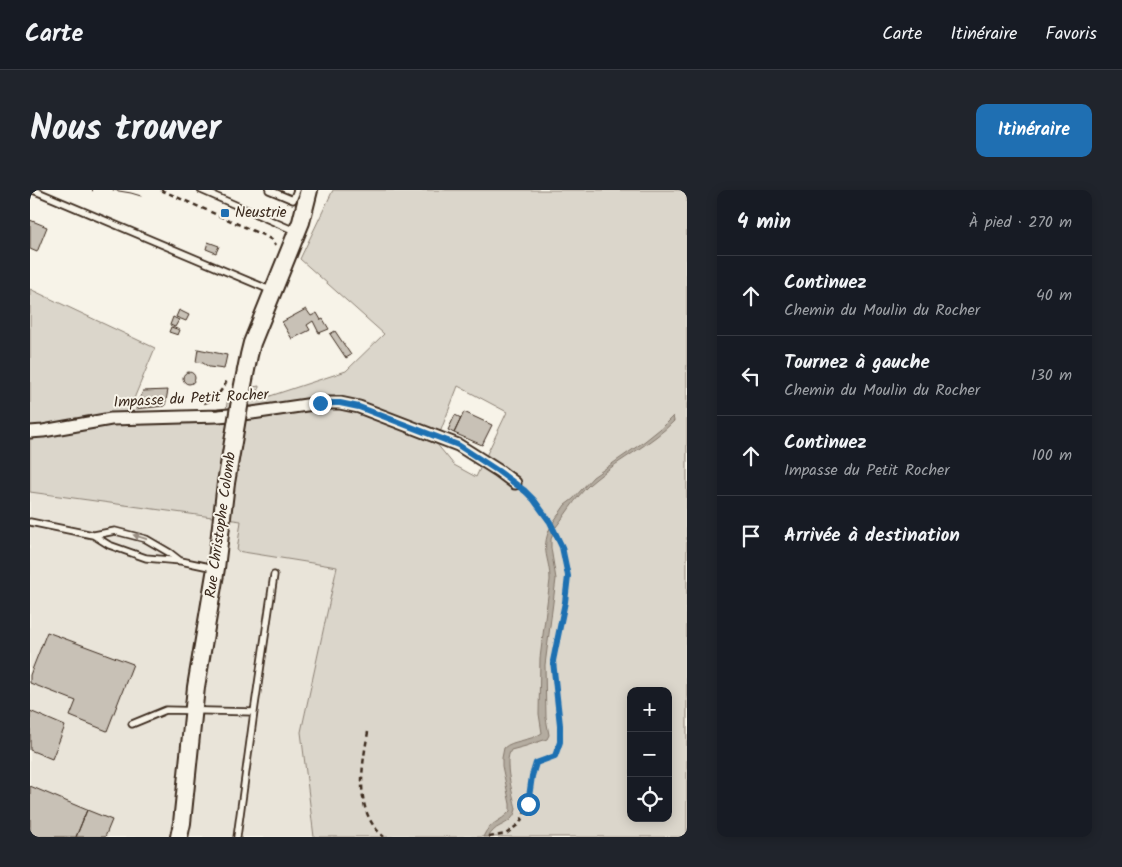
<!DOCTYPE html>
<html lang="fr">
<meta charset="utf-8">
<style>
body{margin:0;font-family:Kalam,sans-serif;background:#20242c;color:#f1f3f6}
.controls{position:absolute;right:15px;bottom:15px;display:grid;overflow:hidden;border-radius:10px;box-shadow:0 2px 12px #0003}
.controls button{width:45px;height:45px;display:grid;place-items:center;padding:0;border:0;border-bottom:1px solid #363941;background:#171b24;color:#f1f3f6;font:25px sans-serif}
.stop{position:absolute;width:15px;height:15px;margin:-11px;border:4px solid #1f6fb2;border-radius:50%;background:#fff}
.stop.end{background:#1f6fb2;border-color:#fff;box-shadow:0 1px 5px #0008}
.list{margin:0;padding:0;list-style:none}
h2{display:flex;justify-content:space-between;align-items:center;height:65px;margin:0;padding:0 20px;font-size:21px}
h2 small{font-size:16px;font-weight:400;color:#9ea1a6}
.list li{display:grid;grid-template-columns:32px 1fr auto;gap:15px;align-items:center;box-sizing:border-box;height:80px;padding:0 20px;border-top:1px solid #363941}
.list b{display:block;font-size:19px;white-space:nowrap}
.list p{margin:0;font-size:16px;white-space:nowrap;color:#9ea1a6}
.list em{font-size:16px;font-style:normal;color:#9ea1a6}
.icon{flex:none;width:28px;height:28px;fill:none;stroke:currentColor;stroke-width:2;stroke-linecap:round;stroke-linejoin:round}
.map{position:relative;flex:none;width:657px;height:647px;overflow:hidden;border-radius:10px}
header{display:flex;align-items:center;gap:30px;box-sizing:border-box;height:70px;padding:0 25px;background:#171b24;border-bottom:1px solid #363941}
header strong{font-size:24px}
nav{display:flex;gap:28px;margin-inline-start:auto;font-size:18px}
.intro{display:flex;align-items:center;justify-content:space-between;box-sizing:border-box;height:120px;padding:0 30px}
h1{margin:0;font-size:35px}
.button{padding:12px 22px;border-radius:10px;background:#1f6fb2;color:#fff;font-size:18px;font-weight:700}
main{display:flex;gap:30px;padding:0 30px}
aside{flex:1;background:#171b24;border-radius:10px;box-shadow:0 2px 12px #0003}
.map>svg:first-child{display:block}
</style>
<header>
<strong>Carte</strong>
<nav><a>Carte</a><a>Itinéraire</a><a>Favoris</a></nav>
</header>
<div class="intro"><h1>Nous trouver</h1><a class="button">Itinéraire</a></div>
<main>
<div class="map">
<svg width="657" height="647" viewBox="0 0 657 647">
<rect width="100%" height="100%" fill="#f7f3e8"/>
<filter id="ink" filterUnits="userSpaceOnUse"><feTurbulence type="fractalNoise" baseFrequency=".02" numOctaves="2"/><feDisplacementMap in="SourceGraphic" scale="10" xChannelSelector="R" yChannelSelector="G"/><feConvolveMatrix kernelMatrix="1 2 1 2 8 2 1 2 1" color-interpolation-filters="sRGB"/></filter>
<g filter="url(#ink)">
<!-- built -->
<path fill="#e9e4d9" d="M0,302l212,29 -4,30 99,16 -36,165 13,105h-284z"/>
<!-- green -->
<path fill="#dbd6cb" stroke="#8b8074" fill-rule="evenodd" d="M303,0h354v647h-373l-13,-105 36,-165 -100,-16 4,-30 -211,-29v-203l125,59 -32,77 101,-3 5,-31 30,-5 -1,14 88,-29 38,-37 -84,-75zM428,196l49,26 -31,65 -22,-12 -18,-22zM601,501h37v127h-37z"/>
<!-- water -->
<path fill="#b4aca0" stroke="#84786c" d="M643,226l1,5c-22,23 -53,37 -78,58 -17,13 -27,31 -40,48l-4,-3 13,-19 8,-6 20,-22 52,-36 15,-12z
M520,338l4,4 -3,7v9l5,31 -11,86 1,53 3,17 -2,4 -21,7 -15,4c-8,12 2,44 5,59 -2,10 -8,13 -16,17 -5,2 -9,7 -12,11h-5c7,-16 17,-14 27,-26v-7l-8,-38v-8l2,-10c8,-8 27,-7 38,-15l-3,-19 1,-56 10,-78c0,-22 -10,-29 0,-52z"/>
<!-- building -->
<path fill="#c8c1b6" stroke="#3b2a1e" d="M0,30l17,7 -10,25 -7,-3z
M178,52l11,4 -3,7 -10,-4z
M276,119l5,7 6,-3 4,7 2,-1 6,10 -10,4 -6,-12 -6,4 3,5 -18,9 -10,-17z
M149,120l10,5 -3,6 -10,-4z
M143,127l6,3 -4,7 -5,-2z
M141,137l9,3 -2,5 -9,-3z
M305,141l16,24 -5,3 -16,-24z
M168,159l29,6 -3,14 -15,-2 -6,-4 -7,-1z
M153 188a6 6 0 1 1 12 0a6 6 0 1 1-12 0Z
M138,200l-3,16 -29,3 7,-18z
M434,222l28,13 -10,20 -28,-12z
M425,225l6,3 -7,15 -6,-3z
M17,442l86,32 -26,67 -37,-15 6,-15 -46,-18v-8z
M0,521l35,15 -13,33 -22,-9z
M0,596l57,24 -11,27h-46z
M57,620l25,10 -7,17h-29z"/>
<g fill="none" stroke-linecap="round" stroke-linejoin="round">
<defs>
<path id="lane" d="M3,0l237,100
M171,0l94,41
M239,0l24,10 4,-10
M0,332l63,13 16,10 37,13 35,3 33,7
M64,345l21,-4 31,8 24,14 9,7
M102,534l34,-14 88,2
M207,647l17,-125 20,-137"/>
<path id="street" d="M0,242l13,-1 68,-12 107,-3 34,-3 68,-10h20l19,4 99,38 41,26 16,12"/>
<path id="secondary" d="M211,205l8,-40 3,-12 49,-121 8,-32
M149,647l3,-14 14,-136 20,-119 10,-85"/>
</defs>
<!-- lane casing -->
<use href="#lane" stroke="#3b2a1e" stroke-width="9"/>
<!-- street casing -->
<use href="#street" stroke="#3b2a1e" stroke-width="15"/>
<!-- secondary casing -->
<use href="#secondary" stroke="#3b2a1e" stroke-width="20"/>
<!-- path -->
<path stroke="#3b2a1e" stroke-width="2.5" stroke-dasharray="5 4" stroke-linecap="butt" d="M62,0h1
M131,0l104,46 7,4 3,5
M174,213c12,-4 18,-12 23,-23
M338,542c-6,35 -15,79 16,105
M459,647l17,-3 14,-11 8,-19 4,-28 4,-13 19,-7 5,-14v-17l-7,-64 12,-59 3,-26 -6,-29 -12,-25 -16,-22 -10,-9"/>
<!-- lane -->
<use href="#lane" stroke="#f7f3e8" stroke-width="5.5"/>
<!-- street -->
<use href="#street" stroke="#f7f3e8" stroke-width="11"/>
<!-- secondary -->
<use href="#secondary" stroke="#f7f3e8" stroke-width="16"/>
<!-- tram -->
<path stroke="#3b2a1e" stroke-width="1" d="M83,0l18,3 10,3"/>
<defs>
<path id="secondary-bridge" d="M196,293l15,-88"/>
</defs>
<!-- secondary-bridge casing -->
<use href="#secondary-bridge" stroke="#3b2a1e" stroke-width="20" stroke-linecap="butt"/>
<!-- secondary-bridge -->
<use href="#secondary-bridge" stroke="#f7f3e8" stroke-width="16"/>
</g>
<!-- one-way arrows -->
<defs><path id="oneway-solid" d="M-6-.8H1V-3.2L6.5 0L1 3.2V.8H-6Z" transform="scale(1.25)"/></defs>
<use fill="#998e83" href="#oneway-solid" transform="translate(110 347) rotate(-163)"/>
</g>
<g fill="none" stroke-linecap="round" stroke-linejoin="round" filter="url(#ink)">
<!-- route -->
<path stroke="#1f6fb2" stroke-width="6" d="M290,213h20l19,4 99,38 40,26 27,20 9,9 16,22 12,25 6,29 -3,26 -12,59 7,64v17l-5,14 -19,7 -4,13 -4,28"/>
</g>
<!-- markers -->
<rect fill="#1f6fb2" stroke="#f7f3e8" stroke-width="2" x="190" y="18" width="10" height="10" rx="2.5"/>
<g text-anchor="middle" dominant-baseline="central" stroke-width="4" stroke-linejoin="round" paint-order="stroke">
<!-- poi labels -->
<g font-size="15" fill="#3b2a1e" stroke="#f7f3e8" text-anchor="start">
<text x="205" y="23">Neustrie</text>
</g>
<!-- street labels -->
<g font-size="15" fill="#3b2a1e" stroke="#f7f3e8">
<text transform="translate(161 209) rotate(-3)">Impasse du Petit Rocher</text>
<text transform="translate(191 335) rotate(-82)">Rue Christophe Colomb</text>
</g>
</g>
</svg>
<div class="controls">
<button>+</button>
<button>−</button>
<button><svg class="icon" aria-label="locate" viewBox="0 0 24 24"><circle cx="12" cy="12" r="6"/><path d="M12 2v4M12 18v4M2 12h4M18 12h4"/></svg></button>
</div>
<div class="stop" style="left:498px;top:614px"></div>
<div class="stop end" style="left:290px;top:213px"></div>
</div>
<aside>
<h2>4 min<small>À pied · 270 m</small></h2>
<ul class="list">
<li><svg class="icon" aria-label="ahead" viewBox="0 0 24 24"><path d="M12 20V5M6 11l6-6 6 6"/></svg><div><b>Continuez</b><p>Chemin du Moulin du Rocher</p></div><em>40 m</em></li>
<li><svg class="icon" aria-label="left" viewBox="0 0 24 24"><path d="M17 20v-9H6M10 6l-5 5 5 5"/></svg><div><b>Tournez à gauche</b><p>Chemin du Moulin du Rocher</p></div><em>130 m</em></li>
<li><svg class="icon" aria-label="ahead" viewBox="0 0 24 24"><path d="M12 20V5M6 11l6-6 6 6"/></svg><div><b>Continuez</b><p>Impasse du Petit Rocher</p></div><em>100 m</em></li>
<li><svg class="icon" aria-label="arrive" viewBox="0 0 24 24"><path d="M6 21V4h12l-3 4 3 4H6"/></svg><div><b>Arrivée à destination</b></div></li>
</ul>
</aside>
</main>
